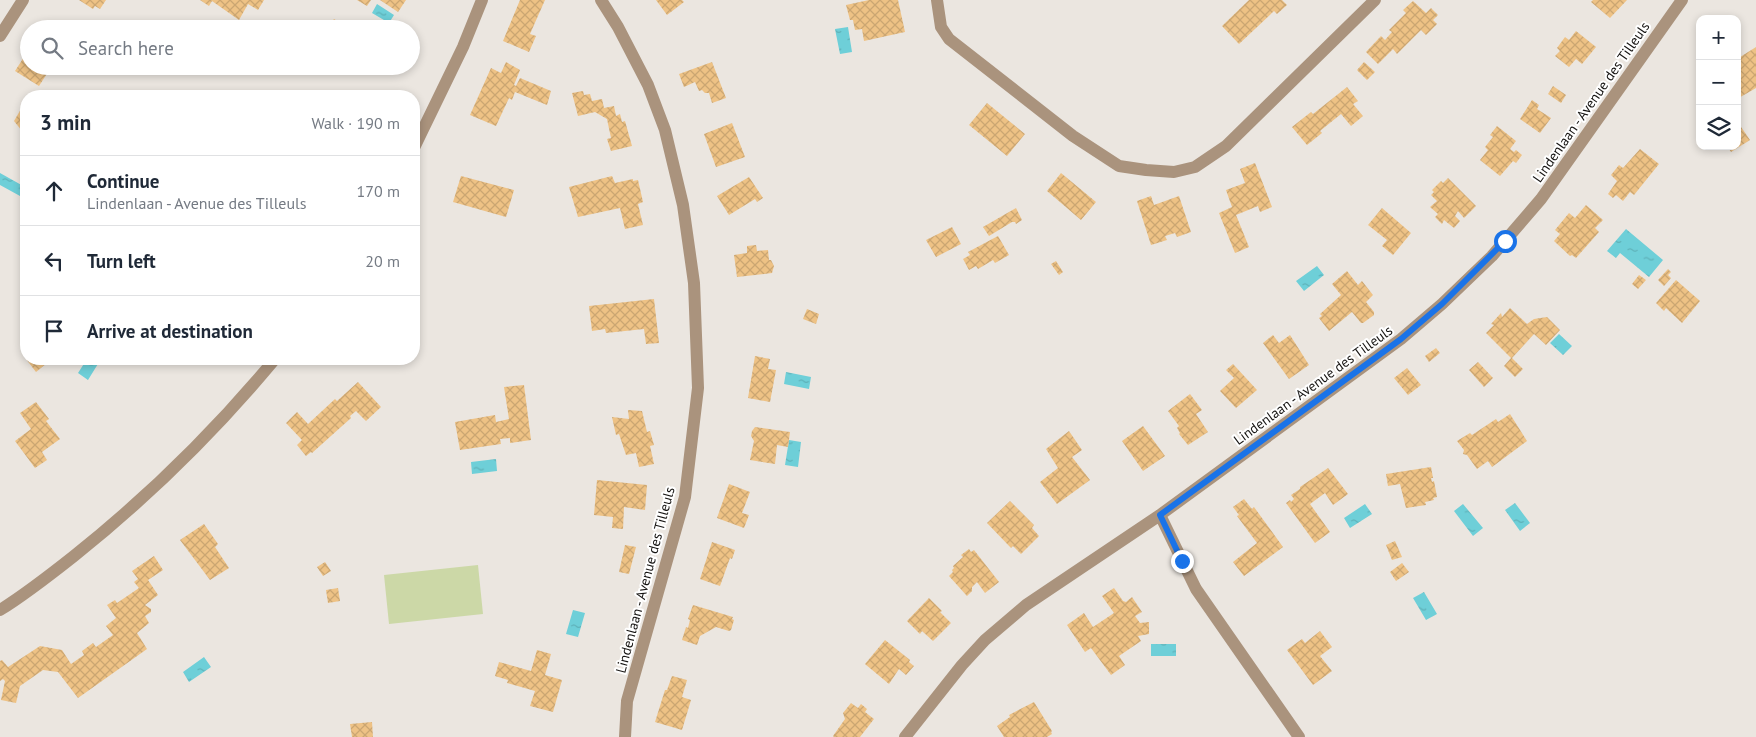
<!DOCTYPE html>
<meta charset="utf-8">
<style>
body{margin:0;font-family:"PT Sans",sans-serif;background:#f2f2f3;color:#1f2937}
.controls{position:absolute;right:15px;top:15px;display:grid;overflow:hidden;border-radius:10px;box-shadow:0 2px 8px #0003}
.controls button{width:45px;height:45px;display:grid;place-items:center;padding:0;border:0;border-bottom:1px solid #e0e1e3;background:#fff;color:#1f2937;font:25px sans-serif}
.stop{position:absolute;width:15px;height:15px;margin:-11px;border:4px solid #1a73e8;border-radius:50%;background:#fff}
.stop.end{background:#1a73e8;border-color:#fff;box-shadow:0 1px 5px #0008}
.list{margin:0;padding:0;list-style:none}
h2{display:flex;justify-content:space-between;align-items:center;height:65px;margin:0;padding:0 20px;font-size:21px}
h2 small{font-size:16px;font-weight:400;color:#747a83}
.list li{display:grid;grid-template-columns:32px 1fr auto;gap:15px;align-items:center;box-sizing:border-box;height:70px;padding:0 20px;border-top:1px solid #e0e1e3}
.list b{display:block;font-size:19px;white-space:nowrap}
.list p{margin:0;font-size:16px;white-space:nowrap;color:#747a83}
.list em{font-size:16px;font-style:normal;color:#747a83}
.icon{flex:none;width:28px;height:28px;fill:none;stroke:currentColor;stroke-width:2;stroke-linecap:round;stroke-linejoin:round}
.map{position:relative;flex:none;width:1756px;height:737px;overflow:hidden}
.search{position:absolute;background:#fff;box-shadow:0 2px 8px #0003;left:20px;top:20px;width:400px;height:55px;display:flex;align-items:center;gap:12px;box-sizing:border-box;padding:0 18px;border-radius:28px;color:#747a83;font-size:19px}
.panel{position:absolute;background:#fff;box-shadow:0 2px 8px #0003;left:20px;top:90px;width:400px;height:275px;border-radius:20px}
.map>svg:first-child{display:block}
</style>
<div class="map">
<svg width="1756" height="737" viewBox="0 0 1756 737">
<defs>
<pattern id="water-ripples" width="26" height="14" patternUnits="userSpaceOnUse" patternTransform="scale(1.25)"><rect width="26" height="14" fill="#6ecfd8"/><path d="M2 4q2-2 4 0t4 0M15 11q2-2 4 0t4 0" fill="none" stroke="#5eb1b8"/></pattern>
<pattern id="building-cross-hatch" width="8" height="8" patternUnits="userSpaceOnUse" patternTransform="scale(1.25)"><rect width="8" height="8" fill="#eec285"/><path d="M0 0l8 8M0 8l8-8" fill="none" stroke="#cba672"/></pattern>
</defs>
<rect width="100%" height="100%" fill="#ebe6e0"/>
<!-- garden -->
<path fill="#ccd8a7" d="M478,565l5,49 -94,10 -5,-49z"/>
<!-- water -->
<path fill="url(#water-ripples)" d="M377,4l17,11 -5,8 -17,-10z
M848,27l4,25 -12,2 -5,-25z
M0,173l25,14 -5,9 -20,-11z
M1626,229l37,31 -14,17 -29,-24 -4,5 -9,-7z
M1317,266l7,9 -20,16 -8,-10z
M1559,334l13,12 -9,9 -13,-12z
M87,359h14l-13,21 -10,-7z
M786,372l25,5 -2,12 -25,-5z
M789,440l12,2 -3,25 -13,-2z
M496,459l1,12 -25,3 -1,-12z
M1515,503l15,20 -10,8 -15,-21z
M1365,504l7,10 -22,14 -6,-10z
M1463,504l20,24 -10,8 -19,-25z
M1424,592l13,22 -11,6 -13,-22z
M573,610l12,3 -7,24 -12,-3z
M1151,644h25v12h-25z
M204,657l7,10 -22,15 -6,-10z"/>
<!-- building -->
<path fill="url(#building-cross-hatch)" d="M79,0h27l-6,9 -5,-3 -2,3z
M200,0h64l-6,10 -10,-6 -9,16 -27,-19 -3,5z
M357,0h14l-4,6z
M380,0h26l-8,12z
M520,0h25l-15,34 6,2 -7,16 -26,-11z
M656,0h26l2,2 -17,13z
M869,0h29l7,32 -41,9 -2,-12 -7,1 -2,-10h-3l-4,-15z
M1249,0h33l5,5 -10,9 -3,-3 -35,33 -17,-18z
M1593,0h34l-17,18 -19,-16z
M1413,1l13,12 5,-5 7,7 -5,5 4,4 -11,11 -5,-5 -24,24 -4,-5 -15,15 -12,-12 15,-16 4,4 7,-8 -3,-2 17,-17 -3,-3z
M334,19l16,10h-23z
M1576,31l20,16 -14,17 -6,-5 -7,8 -14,-11 5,-5 -3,-3 8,-11 4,3z
M26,46l3,1v19h23l-13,20 -24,-15 9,-14 -2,-4z
M1756,47v41l-19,11 2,4 -2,2v-46z
M506,62l14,8 -6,15 2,1 4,-8 31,13 -4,14 -32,-13 -3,8 -3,-2 -13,28 -26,-11 21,-47 10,5z
M712,62l14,36 -14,5 -3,-10h-4l-3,-3 -3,1 -4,-9 -11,5 -5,-13z
M1364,62l11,10 -8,8 -10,-10z
M1553,86l13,9 -5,8 -13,-9z
M1347,87l11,14 -5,3 10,12 -12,10 -10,-12 -21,17 2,2 -15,12 -15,-18 19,-15 2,2z
M583,91l1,4 6,-1 2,7 10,-2 2,9 10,-2 2,10 4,-2 2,8 3,-1 7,25 -21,5 -4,-12 4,-1 -4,-19 -12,-7 -17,4 -6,-23z
M1532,100l7,5 -2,4 14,9 -11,15 -20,-14z
M987,103l38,31 -18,22 -38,-31z
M21,109l5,4v17l-4,1 -8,-10z
M1737,121l13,19 -19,12 -4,-6h10z
M732,123l13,34 -29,10 -12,-33z
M1497,126l19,15 -6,8 4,3 2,-2 6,5 -6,8 -3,-2 -13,15 -20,-16 8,-10 -3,-3 8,-10 -3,-2z
M1640,149l19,15 -25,31 -4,-3 -7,9 -7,-6 -3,3 -5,-4 9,-13 -6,-6 8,-10 4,3z
M1255,163l17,44 -12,5 -2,-6 -22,9 13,32 -14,6 -16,-40 13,-6 -6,-17 19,-7 -5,-14z
M1061,173l35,29 -15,18 -34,-29z
M461,176l53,14 -8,27 -53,-15z
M612,176l3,7 18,-4v2l5,-1 5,22 -5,2 5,21 -18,4 -5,-21 -42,9 -9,-30z
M749,177l14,21 -6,4 -2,-3 -26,16 -12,-19z
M1448,178l28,28 -12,12 -6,-7 -3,5 5,5 -6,7 -10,-8 -2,4 -7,-7 3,-3 -8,-7 7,-6 -6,-6 3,-3 -2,-2 9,-9 2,2z
M1151,196l3,9 25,-9 12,36 -14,5 -2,-4 -10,3 2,4 -16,5 -14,-44z
M1586,205l17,15 -8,8 4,4 -23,26 -4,-3 -2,1 -16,-15 6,-7 -5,-4 14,-17 6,5z
M1016,208l6,12 -6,4 -1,-2h-3l-23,14 -6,-9z
M1382,208l29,25 -18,22 -11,-9 5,-6 -19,-15z
M952,227l9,17 -25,13 -10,-17z
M998,236l11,19 -14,8 -2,-3 -15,9 -2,-3 -7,4 -6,-11 7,-4 -2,-3z
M756,245l1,6 11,-1 1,10h2l3,6 -2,7 -35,4 -3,-22 13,-2v-7z
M1056,261l7,11 -4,3 -8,-11z
M1668,269l3,3 -3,3 3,3 -7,8 -6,-6z
M1347,271l11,14 4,-4 11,14 -7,7 8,10v3l-11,8h-2l-9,-11 -23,19 -10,-13 3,-2 -2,-2 21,-19 -9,-11z
M1639,275l7,5 -8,9 -6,-5z
M1676,280l24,21 -18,22 -16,-15 -2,3 -8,-8z
M654,299l5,44 -13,1 -2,-15 -38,4 -1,-4 -13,2 -3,-25z
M1510,308l17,16 7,-5 13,-2 13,13 -14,15 -12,-11 -22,24 11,11 -8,8 -11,-11 7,-8 -25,-25 8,-8 -3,-1 10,-11 1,4z
M807,309l12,5 -3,10 -13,-5z
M1273,335l6,8 11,-8 19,30 -20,14 -26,-36z
M1436,348l4,5 -11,9 -4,-6z
M755,356l15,3 -2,10 8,1 -6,32 -22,-4z
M26,359h34l-2,4 -6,-4 -16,13z
M1478,362l15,16 -9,9 -15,-17z
M1233,364l24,26 -21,18 -16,-17 14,-13 -8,-8z
M1407,368l14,17 -13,10 -14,-17z
M358,382l23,25 -15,14 -10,-10 -6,5 1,2 -39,35 -1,-1 -5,4 -9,-11 5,-5 -16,-17 11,-11 11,12 27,-25 2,2z
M524,385l7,55 -21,3v-5l-10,1 1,5 -41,6 -5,-28 40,-7 1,7 13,-3 -5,-32z
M1190,394l12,16 -6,4 12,18 -20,13 -9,-11 1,-1 -3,-5 2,-2 -11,-15z
M36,402l13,17 -3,2 14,18 -18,13 5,8 -12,8 -20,-27 16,-12 -11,-16z
M628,410l14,1 5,21 3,-1 4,14 -4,1 4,18 -15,3 -3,-14 -10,2 -7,-21 -3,1 -4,-18 17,2z
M1510,414l17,27 -35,26 -4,-6 -11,8 -10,-14 -4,-1 1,-4 -7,-9 13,-8 2,2 24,-16 2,3z
M1143,426l22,30 -22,15 -21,-30z
M755,427l35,5 -2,15 -11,-2 -2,19 -25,-4 4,-19 -3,-5 1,-5z
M1069,431l13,19 -10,7 18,23 -33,24 -17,-22 18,-14 -12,-19z
M1431,467l2,11h-2l1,4 2,-1 3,16 -4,1 1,2 -9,2 1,3 -20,3 -6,-24 -12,2 -2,-12z
M1328,468l20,26 -15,11 -8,-12 -15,11 20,28 -15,11 -29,-40 4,-3 1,2 3,-3 -3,-4 9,-6v-2z
M597,480l50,5 -2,25 -21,-3 -1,22 -11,-1 1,-11 -19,-2z
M729,484l21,8 -8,21 7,2 -5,13 -27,-10z
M1244,499l8,10 2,-2 29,40 -39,29 -11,-14 24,-19 -20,-27 2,-1 -6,-8z
M1010,501l24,24 -2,3 7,8 -18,18 -8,-8 -2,2 -24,-25z
M204,524l14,20 -3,3 14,21 -19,12 -30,-40z
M1395,541l7,16 -10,3 -6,-15z
M712,542l23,8 -3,9 -2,-1 -10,28 -20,-7z
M625,545l11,2 -7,27 -10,-2z
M969,549l2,3 3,-2 25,32 -14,11 -8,-11 -5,5v4l-5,5 -18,-20 4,-4 -1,-2 2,-2 -1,-2 10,-9 -2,-2z
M154,556l9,14 -15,10 10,15 -13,10 6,4v3l-6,4 4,7 -12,10 10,16 -69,49 -20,-26 -15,-2 -23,16 -4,17 -15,-3 4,-19 -2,-2 -3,2v-20l2,-1 6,7 32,-21 22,4 9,14 13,-9 -2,-4 11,-8 3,4 17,-12 -7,-9 10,-8 -9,-13 8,-5 2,3 22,-15 -5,-6 4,-3 -6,-8z
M325,562l6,9 -8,5 -6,-9z
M1402,563l7,9 -13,9 -6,-9z
M338,588l2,13 -12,2 -2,-13z
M1114,588l9,13 3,1 6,-5 10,15 -7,4 5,7 9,-1v12l-11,2 3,5 -22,15 6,9 -14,10 -20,-27 -6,4 -18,-27 17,-12 9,14 21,-14 -12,-17z
M929,598l13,13 -2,1 11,11 -18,18 -11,-10 -2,3 -13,-13z
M693,605l40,12 -1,2 2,1 -3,10 -2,1 -13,-4 -16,9 -3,9 -15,-5 4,-13 2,1 2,-8 -2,-1z
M1320,631l12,16 -12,9 12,15 -19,14 -26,-35 15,-11 3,4z
M885,640l25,20 -1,2 5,4 -8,9 -7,-6 -10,15 -24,-20z
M537,650l14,4 -6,21 17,5 -9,32 -23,-6 5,-15 -28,-8 1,-3 -13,-4 4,-14 32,9z
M672,676l15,4 -5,17 9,3 -9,30 -27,-8 10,-32h2z
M1034,702l18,29 -1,1 1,2 -5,3h-43l-7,-11 13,-9 -1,-2z
M851,703l7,5 3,-4 6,5 -2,3 9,7 -14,18h-26l-1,-1 12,-17 -2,-6z
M372,722l1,15h-21l-2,-13z"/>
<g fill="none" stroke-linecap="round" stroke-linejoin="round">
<!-- minor -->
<path stroke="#aa937d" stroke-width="12" d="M601,0l17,27 30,58 17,45 18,75 11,78 4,105 -13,109 -58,204 -2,36
M937,0l4,27 8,12 124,97 46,30 27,4 28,2 21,-5 31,-21 149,-146
M0,36l23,-36
M414,148l49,-101 19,-47
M1160,515l36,74 103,148
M0,610c26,-16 50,-35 74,-54 74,-59 141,-125 201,-197
M905,737l57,-72 23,-25 41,-35 134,-90 241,-176 41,-35 50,-48 49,-57 141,-199"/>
</g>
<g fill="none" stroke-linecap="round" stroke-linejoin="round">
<!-- route -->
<path stroke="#1a73e8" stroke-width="6" d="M1182,561l-22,-46 241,-176 41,-35 63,-63"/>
</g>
<g text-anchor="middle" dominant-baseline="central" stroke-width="4" stroke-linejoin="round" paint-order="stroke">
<!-- street labels -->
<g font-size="14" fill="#151311" stroke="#fff">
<text transform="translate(1591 102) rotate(-55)">Lindenlaan - Avenue des Tilleuls</text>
<text transform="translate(1313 385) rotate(-36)">Lindenlaan - Avenue des Tilleuls</text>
<text transform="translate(645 580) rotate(-75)">Lindenlaan - Avenue des Tilleuls</text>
</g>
</g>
</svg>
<div class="controls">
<button>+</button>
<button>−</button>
<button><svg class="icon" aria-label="layers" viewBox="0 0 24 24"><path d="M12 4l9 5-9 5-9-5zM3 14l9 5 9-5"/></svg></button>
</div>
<div class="stop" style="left:1505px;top:241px"></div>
<div class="stop end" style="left:1182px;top:561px"></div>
<div class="search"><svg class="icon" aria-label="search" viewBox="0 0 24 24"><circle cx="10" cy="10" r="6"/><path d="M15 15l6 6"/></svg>Search here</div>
<section class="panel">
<h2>3 min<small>Walk · 190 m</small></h2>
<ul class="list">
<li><svg class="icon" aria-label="ahead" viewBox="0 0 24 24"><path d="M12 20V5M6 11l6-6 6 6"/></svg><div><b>Continue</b><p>Lindenlaan - Avenue des Tilleuls</p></div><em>170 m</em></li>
<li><svg class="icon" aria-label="left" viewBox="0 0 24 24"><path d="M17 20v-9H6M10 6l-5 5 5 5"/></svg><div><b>Turn left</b></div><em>20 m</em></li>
<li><svg class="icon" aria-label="arrive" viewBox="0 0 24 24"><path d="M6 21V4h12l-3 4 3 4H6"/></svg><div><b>Arrive at destination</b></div></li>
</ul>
</section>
</div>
